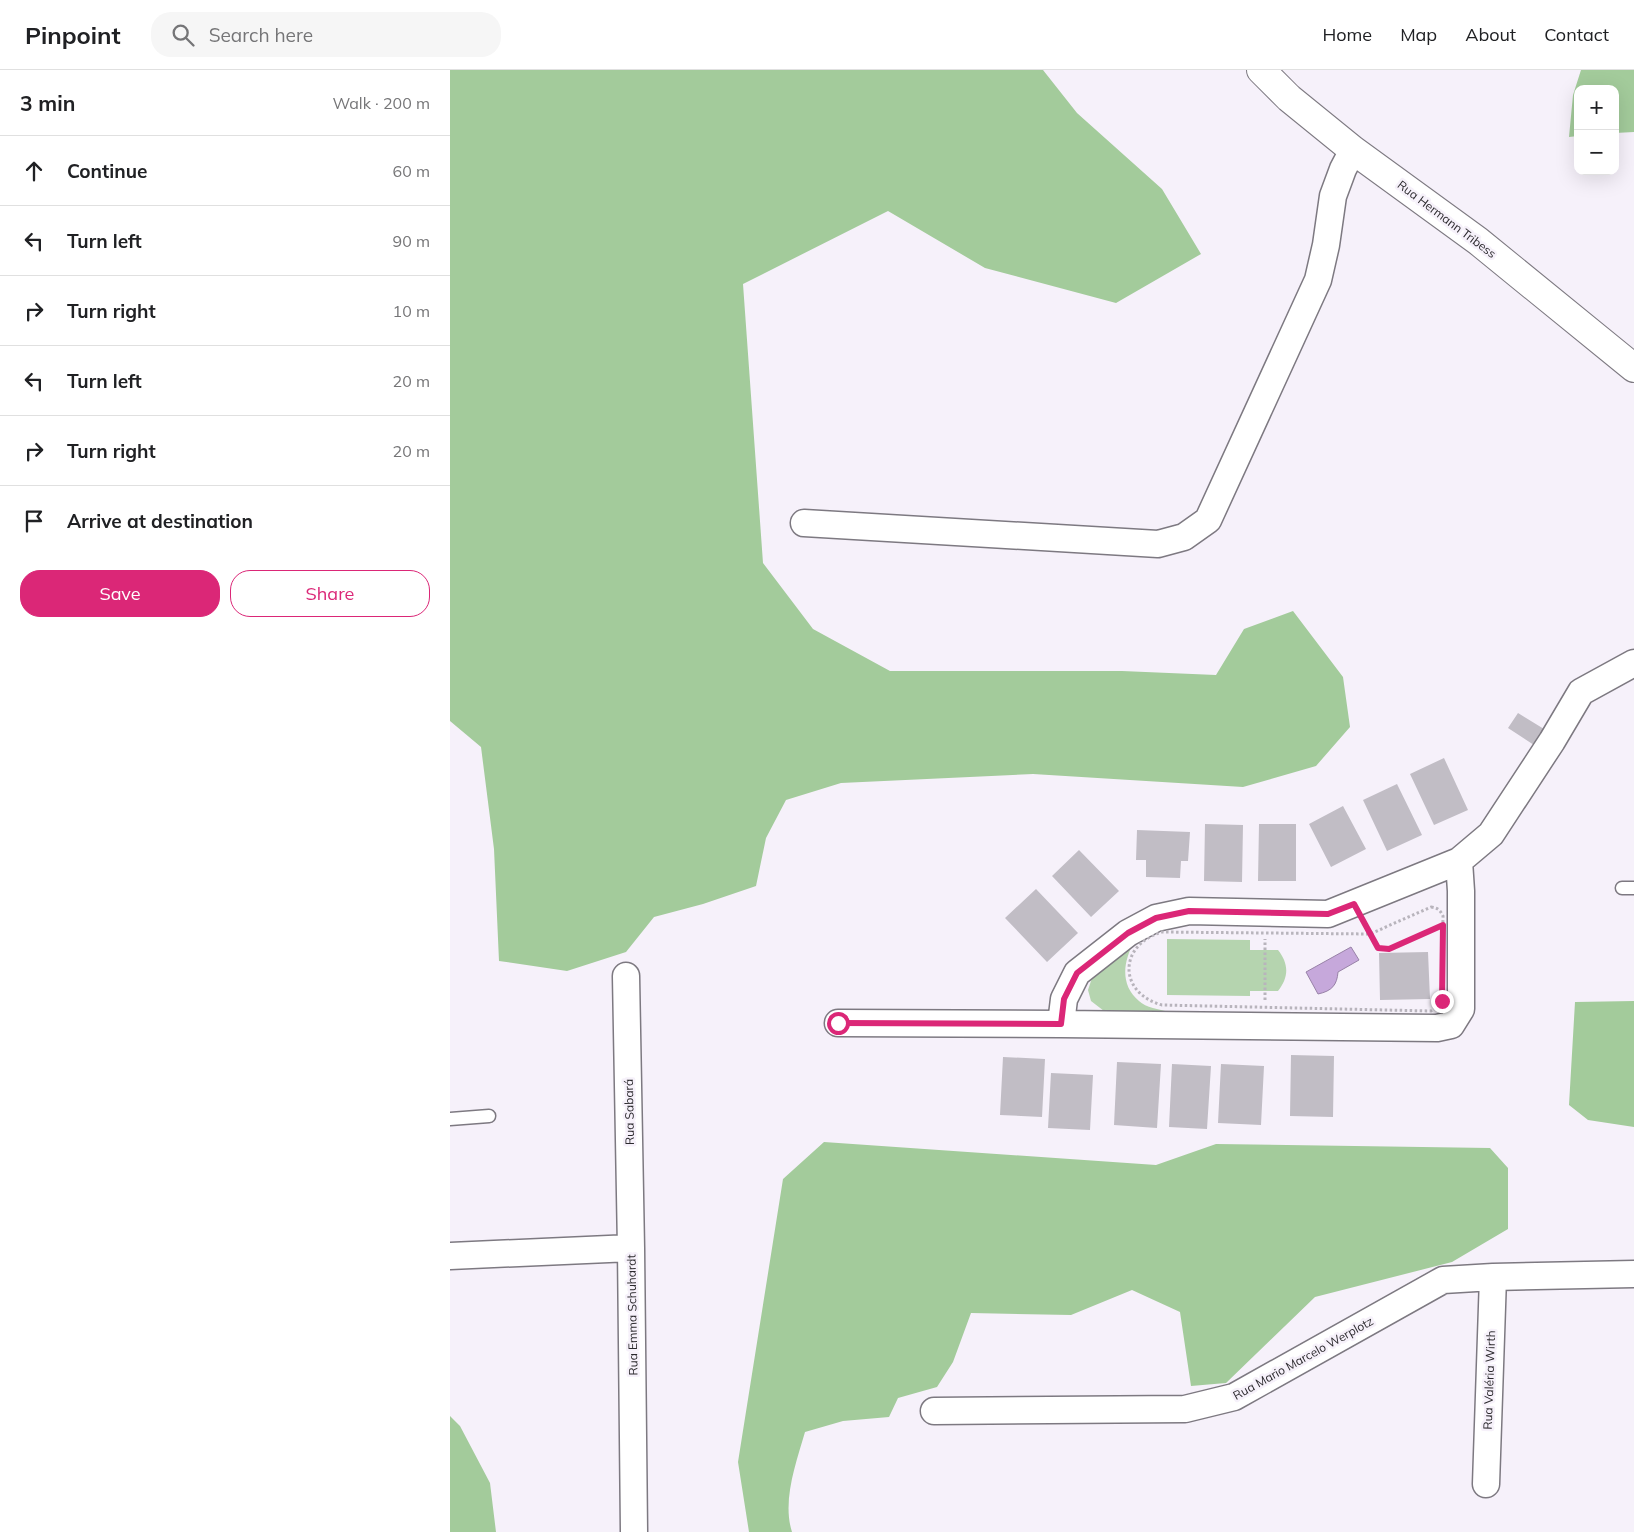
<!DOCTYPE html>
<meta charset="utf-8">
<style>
body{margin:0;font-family:Mulish,sans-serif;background:#f6f6f6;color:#202124}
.controls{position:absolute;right:15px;top:15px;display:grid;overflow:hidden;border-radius:10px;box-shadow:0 5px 20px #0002}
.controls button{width:45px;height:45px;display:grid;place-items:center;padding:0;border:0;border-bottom:1px solid #e0e0e0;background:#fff;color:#202124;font:25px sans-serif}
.stop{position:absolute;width:15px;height:15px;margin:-11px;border:4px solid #db2777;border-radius:50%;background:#fff}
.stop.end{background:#db2777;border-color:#fff;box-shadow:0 1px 5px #0008}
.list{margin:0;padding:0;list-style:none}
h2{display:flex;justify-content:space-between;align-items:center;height:65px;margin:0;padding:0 20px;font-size:21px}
h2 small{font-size:16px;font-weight:400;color:#757577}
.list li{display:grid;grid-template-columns:32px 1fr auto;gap:15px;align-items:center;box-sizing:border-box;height:70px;padding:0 20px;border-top:1px solid #e0e0e0}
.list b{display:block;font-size:19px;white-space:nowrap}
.list em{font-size:16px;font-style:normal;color:#757577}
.actions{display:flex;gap:10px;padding:15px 20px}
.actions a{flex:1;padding:11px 0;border:1px solid #db2777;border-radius:20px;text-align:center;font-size:18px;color:#db2777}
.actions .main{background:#db2777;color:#fff}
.icon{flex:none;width:28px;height:28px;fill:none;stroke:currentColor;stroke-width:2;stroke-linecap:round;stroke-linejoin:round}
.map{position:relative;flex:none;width:1184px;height:1462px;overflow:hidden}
header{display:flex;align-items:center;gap:30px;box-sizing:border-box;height:70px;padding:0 25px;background:#fff;border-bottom:1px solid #e0e0e0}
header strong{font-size:24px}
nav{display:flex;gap:28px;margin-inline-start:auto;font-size:18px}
.search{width:350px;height:45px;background:#f6f6f6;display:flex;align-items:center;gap:12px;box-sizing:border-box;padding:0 18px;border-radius:20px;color:#757577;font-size:19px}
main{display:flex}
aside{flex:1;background:#fff}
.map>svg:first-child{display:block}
</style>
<header>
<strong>Pinpoint</strong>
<div class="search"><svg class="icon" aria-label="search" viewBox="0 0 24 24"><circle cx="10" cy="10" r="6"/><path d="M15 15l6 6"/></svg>Search here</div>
<nav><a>Home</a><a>Map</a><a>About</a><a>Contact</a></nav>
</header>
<main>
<aside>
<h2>3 min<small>Walk · 200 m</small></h2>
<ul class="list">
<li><svg class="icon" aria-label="ahead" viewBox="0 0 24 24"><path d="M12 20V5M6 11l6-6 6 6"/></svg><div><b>Continue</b></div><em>60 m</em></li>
<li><svg class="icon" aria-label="left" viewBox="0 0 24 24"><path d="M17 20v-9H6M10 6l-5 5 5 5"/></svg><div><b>Turn left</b></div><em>90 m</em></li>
<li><svg class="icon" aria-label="right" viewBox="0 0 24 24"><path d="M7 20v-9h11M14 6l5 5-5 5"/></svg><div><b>Turn right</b></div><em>10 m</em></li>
<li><svg class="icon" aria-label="left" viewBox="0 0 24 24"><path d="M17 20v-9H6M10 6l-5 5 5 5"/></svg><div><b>Turn left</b></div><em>20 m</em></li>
<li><svg class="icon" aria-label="right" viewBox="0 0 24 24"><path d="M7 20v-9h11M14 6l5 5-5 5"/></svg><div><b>Turn right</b></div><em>20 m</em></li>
<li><svg class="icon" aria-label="arrive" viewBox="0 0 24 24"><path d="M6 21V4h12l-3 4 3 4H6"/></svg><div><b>Arrive at destination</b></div></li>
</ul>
<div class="actions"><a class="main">Save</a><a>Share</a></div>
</aside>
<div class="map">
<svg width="1184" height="1462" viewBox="0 0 1184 1462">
<rect width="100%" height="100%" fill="#f6f1fa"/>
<!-- green -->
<path fill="#b5d4af" d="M717,869l83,1v10h28c11,14 11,27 0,41h-28v5l-83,-1z
M684,872c-11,20 -14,43 5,59 7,7 20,8 30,11l-65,-1 -13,-10 -3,-11 5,-15z"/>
<!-- forest -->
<path fill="#a3cb9b" d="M0,0h593l34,43 85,76 39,65 -85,49 -131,-35 -97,-57 -145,73 20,279 50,66 77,42h232l94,4 28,-46 49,-18 50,66 7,50 -34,39 -73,21 -210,-13 -192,9 -55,17 -20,38 -10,48 -53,18 -49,13 -28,35 -59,19 -68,-10 -5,-112 -13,-102 -31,-26z
M1131,0h53v62l-19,1v-44h-37v47l-9,1 4,-42z
M1184,931v126l-46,-7 -19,-15 6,-103z
M374,1072l332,23 60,-21 274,4 18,20v61l-56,33 -137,35 -89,86 -35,3 -11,-74 -48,-22 -61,25 -100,-2 -18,49 -16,25 -39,11 -9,19 -46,4 -38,11c-9,31 -23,69 -13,100h-43l-11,-70 45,-283z
M0,1346l10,10 30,57 6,49h-46z"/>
<!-- water -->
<path fill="#c6a8db" stroke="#9882a7" d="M901,877l8,13 -21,12c-1,13 -6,19 -20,22l-12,-22z"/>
<!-- building -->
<path fill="#c1bdc5" d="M1068,643l26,16 -10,16 -26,-17z
M994,688l24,52 -34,15 -24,-51z
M947,714l25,51 -35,16 -24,-51z
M893,736l23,43 -35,18 -22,-43z
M755,754l38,1 -1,57 -38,-1z
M809,754h37v57h-38z
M687,760l53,2 -2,29h-7l-1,17 -34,-1v-17h-10z
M629,780l40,41 -28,26 -39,-41z
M586,819l42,44 -31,29 -42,-44z
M978,882l2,47 -50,1 -1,-47z
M841,985l43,1 -1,61 -43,-1z
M553,987l42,2 -3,58 -42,-2z
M667,992l44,2 -4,64 -43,-3z
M722,994l39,2 -4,63 -38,-2z
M771,994l43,2 -3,59 -43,-2z
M601,1003l42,2 -3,55 -42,-2z"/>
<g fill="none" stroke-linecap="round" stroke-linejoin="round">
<defs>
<path id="service" d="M1172,818h12
M0,1049l39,-3"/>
<path id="minor" d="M354,453l354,21 26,-7 24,-17 110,-240 8,-35 7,-49 10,-27 10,-19
M1009,791l2,30v118l-10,16 -14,3 -376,-4 3,-25 13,-26 51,-40 28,-15 33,-7 139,3 131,-53 32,-27 61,-93 29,-49 53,-29
M176,906l5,272 3,284
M388,953l223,1
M0,1186l181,-8
M484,1341l251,-2 49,-12 209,-117 50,-3 141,-3
M1036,1414l7,-207"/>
<path id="secondary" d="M811,0l28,28 64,52 125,91 156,127"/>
</defs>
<!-- service casing -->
<use href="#service" stroke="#7d7981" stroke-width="15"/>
<!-- minor casing -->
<use href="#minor" stroke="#7d7981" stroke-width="29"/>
<!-- secondary casing -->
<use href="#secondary" stroke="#7d7981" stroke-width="30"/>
<!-- path -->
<path stroke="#b8b4bc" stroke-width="3" stroke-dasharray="2.5 2.5" stroke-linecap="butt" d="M981,837c7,1 9,3 12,9l-1,85 -2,4 -9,6 -269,-6c-44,-12 -44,-60 0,-73l208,2z
M916,857l12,21 11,1 46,-21
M815,930v-61"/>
<!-- service -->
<use href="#service" stroke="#fff" stroke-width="12"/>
<!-- minor -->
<use href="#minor" stroke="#fff" stroke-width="26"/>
<!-- secondary -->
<use href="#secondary" stroke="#fff" stroke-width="28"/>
</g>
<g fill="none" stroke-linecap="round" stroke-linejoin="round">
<!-- route -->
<path stroke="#db2777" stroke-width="6" d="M388,953l223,1 3,-25 13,-26 51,-40 28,-15 33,-7 139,3 26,-10 24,44 11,1 54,-24 -1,76"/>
</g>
<g text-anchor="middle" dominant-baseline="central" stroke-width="5" stroke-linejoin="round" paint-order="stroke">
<!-- street labels -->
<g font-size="12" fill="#2b292d" stroke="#f6f1fa">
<text transform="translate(997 149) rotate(37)">Rua Hermann Tribess</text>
<text transform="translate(179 1042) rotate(-91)">Rua Sabará</text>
<text transform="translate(182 1245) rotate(-91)">Rua Emma Schuhardt</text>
<text transform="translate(853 1288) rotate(-29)">Rua Mario Marcelo Werplotz</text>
<text transform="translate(1039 1310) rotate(-88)">Rua Valéria Wirth</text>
</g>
</g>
</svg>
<div class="controls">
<button>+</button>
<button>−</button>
</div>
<div class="stop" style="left:388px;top:953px"></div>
<div class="stop end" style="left:992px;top:931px"></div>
</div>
</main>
